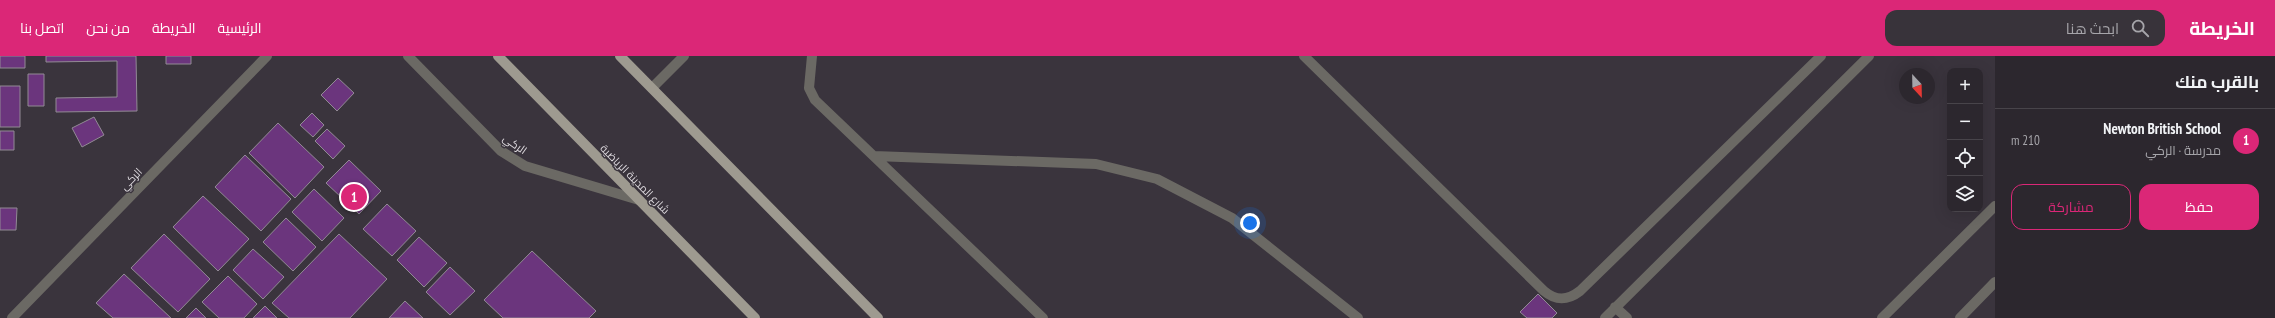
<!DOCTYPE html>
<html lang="ar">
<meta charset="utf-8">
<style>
body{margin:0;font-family:"PT Sans Narrow",Cairo,sans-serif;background:#38333a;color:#f1f3f6;direction:rtl}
.controls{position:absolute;right:12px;top:12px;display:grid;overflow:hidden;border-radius:8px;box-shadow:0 4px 16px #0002}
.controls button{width:36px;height:36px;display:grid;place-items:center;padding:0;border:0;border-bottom:1px solid #48444a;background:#2c272e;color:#f1f3f6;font:20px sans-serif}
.compass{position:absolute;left:1899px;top:12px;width:36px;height:36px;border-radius:50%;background:#2c272e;box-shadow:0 4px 16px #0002;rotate:158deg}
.you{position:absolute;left:1250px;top:167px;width:14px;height:14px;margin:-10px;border:3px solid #fff;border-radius:50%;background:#1a73e8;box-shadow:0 0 0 6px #1a73e833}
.badge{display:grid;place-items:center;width:26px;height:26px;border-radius:50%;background:#db2777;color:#fff;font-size:13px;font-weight:700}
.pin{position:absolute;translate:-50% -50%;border:2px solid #fff;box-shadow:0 1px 4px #0006}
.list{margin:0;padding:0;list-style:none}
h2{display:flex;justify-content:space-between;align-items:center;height:52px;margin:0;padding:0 16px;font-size:17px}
h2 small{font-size:13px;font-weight:400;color:#a6a5aa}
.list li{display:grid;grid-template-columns:26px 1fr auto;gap:12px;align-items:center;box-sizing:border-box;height:64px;padding:0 16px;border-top:1px solid #48444a}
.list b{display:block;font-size:15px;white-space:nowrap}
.list p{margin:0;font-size:13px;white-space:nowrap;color:#a6a5aa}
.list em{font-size:13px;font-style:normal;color:#a6a5aa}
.actions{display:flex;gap:8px;padding:12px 16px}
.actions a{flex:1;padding:9px 0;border:1px solid #db2777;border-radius:12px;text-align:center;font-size:14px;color:#db2777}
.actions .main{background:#db2777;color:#fff}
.icon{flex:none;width:22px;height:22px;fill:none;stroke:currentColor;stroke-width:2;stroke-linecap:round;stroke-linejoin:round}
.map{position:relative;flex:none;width:1995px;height:262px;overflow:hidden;direction:ltr}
header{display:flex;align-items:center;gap:24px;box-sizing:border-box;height:56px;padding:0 20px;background:#db2777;color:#fff}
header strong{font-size:19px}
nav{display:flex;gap:22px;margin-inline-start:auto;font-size:14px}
.search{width:280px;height:36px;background:#38333a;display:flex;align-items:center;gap:10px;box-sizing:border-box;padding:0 14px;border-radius:12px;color:#a6a5aa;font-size:15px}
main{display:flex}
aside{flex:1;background:#2c272e}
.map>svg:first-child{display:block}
</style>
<header>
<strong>الخريطة</strong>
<div class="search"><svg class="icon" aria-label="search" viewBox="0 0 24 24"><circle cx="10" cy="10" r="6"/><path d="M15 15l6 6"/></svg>ابحث هنا</div>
<nav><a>الرئيسية</a><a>الخريطة</a><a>من نحن</a><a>اتصل بنا</a></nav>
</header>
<main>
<aside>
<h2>بالقرب منك<small></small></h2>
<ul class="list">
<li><span class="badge">1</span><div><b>Newton British School</b><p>مدرسة · الركي</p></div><em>210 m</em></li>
</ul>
<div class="actions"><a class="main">حفظ</a><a>مشاركة</a></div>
</aside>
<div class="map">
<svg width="1995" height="262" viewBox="0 0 1995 262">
<rect width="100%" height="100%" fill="#3a343d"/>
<!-- building -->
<path fill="#6b357d" stroke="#928a95" d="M0,0h25v12h-25z
M46,0h90l1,55 -81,1v-14l61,-1v-36l-71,1z
M166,0h25v8h-25z
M28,18h16v32h-16z
M338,22l16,15 -17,18 -16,-16z
M0,30h20v41h-20z
M312,57l12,12 -11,12 -13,-12z
M94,61l10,18 -22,12 -10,-19z
M278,67l46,44 -29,31 -46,-45z
M327,73l18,17 -12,13 -18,-18z
M0,75h14v19h-14z
M245,99l46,44 -30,32 -46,-44z
M349,104l32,31 -22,23 -33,-31z
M314,133l30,29 -22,23 -30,-29z
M203,140l46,43 -31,32 -45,-44z
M387,148l29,27 -24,25 -29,-27z
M0,152h17l-1,22h-16z
M286,162l30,29 -23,24 -30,-29z
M164,178l46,45 -32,33 -47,-44z
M339,178l48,45 -37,39h-61l-17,-15z
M419,181l28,26 -23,24 -27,-27z
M253,193l31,28 -21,22 -30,-29z
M532,195l64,60 -7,7h-86l-19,-18z
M450,211l25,24 -25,24 -24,-23z
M124,218l47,44h-58l-17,-15z
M228,220l29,28 -13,14h-25l-17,-16z
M1538,238l19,19 -5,5h-25l-7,-6z
M405,245l18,17h-34z
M265,250l12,12h-24z
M196,252l10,10h-20z"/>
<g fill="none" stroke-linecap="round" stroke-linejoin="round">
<!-- minor -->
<path stroke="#6b6964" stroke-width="10" d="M408,0l93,95 24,15 114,34
M812,0l-3,32 6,12 228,218
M1304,0l240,235c12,10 23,10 36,0l241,-235
M652,32l32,-32
M874,100l222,8 61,15 75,39 126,100
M1615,251l12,11
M12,262l255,-262
M1605,262l264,-262
M1882,262l113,-112
M1960,262l35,-36"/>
<!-- major -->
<path stroke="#9e9a90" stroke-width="10" d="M498,0l257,262
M620,0l258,262"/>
</g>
<g text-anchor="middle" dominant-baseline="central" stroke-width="3" stroke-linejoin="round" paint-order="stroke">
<!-- street labels -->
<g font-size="11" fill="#dfdbe0" stroke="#3a343d">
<text transform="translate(515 88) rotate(35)">الركي</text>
<text transform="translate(131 123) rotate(-46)">الركي</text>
<text transform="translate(635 123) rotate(45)">شارع المدينة الرياضية</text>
</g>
</g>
</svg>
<div class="controls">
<button>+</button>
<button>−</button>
<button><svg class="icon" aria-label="locate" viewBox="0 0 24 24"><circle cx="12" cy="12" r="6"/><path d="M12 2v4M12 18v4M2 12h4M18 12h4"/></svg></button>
<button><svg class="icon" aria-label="layers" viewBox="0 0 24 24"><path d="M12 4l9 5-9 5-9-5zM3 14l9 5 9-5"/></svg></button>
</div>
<svg class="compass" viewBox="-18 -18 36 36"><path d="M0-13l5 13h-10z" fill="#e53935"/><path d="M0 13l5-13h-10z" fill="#a6a5aa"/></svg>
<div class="you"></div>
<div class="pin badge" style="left:354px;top:141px">1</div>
</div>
</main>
